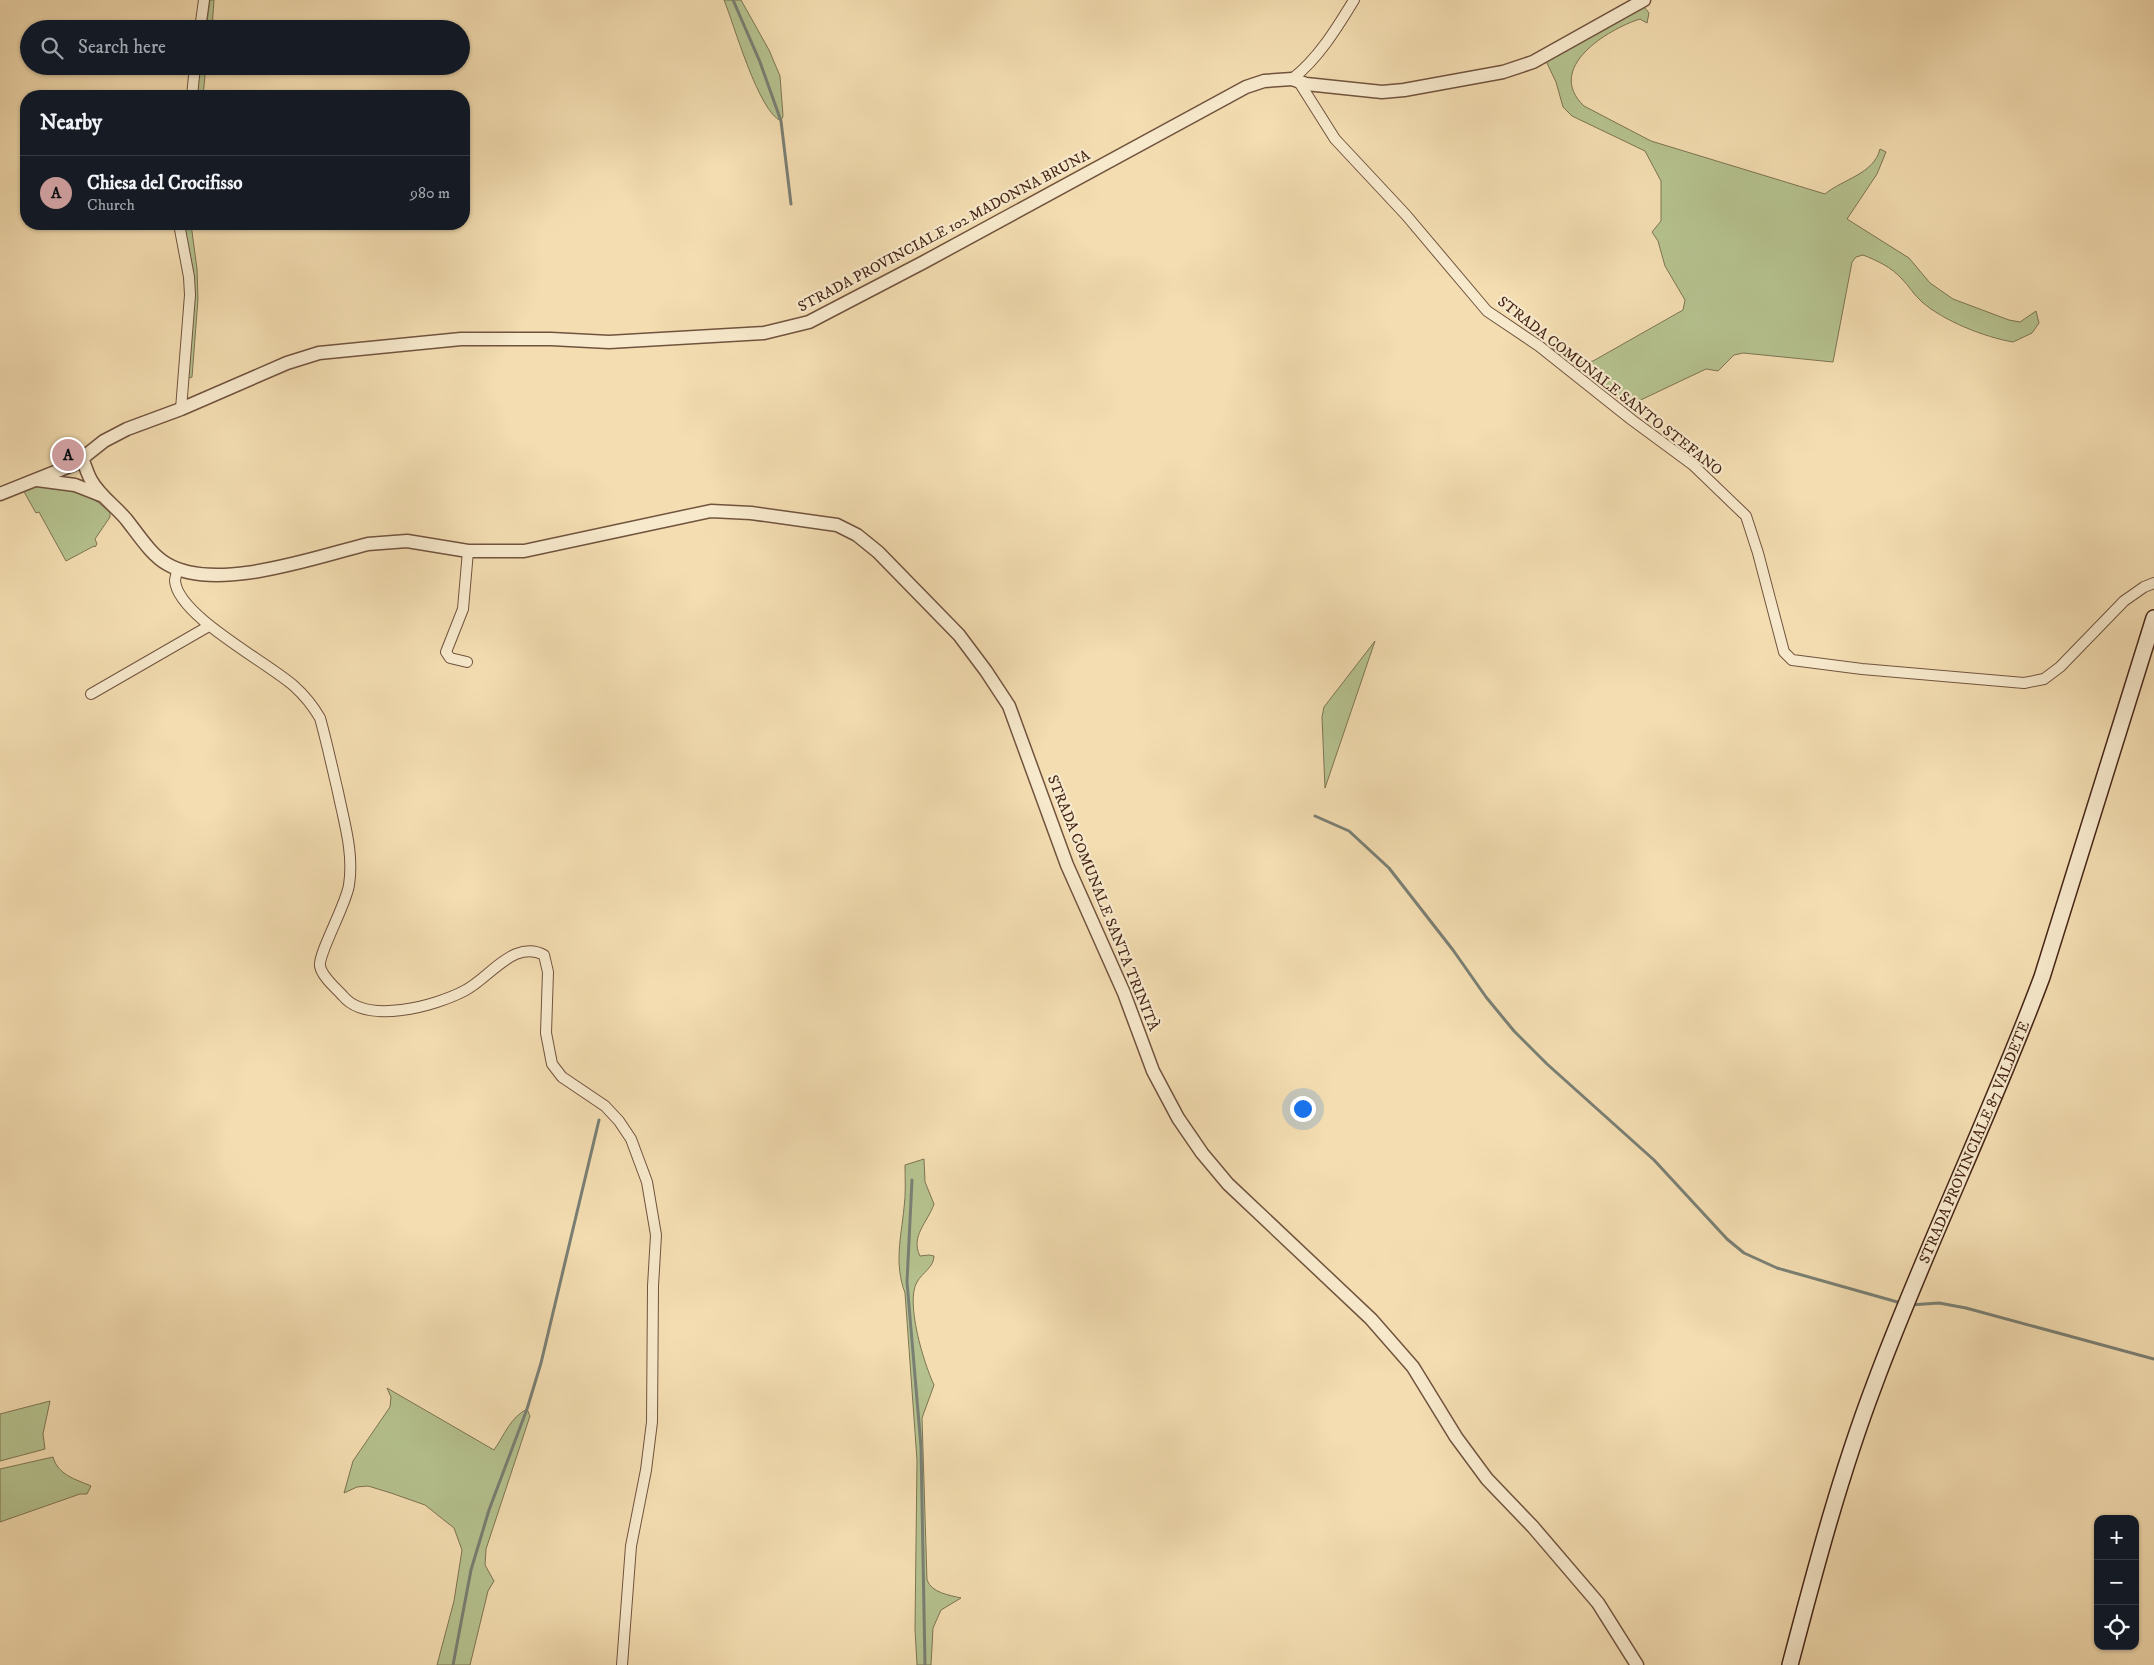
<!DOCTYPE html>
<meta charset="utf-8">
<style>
body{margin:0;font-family:"IM FELL DW Pica",serif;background:#242831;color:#f1f3f6}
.controls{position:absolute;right:15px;bottom:15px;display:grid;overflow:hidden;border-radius:10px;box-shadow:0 1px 4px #0004}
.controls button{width:45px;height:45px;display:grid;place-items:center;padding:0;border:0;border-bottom:1px solid #363941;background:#171b24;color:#f1f3f6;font:25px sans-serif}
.you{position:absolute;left:1302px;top:1108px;width:18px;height:18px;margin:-12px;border:4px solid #fff;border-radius:50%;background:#1a73e8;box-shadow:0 0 0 8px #1a73e833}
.badge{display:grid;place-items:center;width:32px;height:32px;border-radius:50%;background:#c59692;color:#111;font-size:16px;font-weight:700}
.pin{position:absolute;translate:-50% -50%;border:2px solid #fff;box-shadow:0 1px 5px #0006}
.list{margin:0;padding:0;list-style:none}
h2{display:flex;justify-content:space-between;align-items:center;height:65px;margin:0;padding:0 20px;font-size:21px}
h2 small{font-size:16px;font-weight:400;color:#9ea1a6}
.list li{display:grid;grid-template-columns:32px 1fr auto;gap:15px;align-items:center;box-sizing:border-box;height:75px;padding:0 20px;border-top:1px solid #363941}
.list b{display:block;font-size:19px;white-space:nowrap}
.list p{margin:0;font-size:16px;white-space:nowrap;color:#9ea1a6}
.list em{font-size:16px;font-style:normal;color:#9ea1a6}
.icon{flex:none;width:28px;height:28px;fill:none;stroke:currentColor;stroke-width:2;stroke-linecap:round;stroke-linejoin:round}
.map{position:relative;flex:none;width:2154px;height:1665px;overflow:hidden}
.search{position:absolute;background:#171b24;box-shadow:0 1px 4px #0004;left:20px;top:20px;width:450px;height:55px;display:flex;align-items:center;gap:12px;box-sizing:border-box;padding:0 18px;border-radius:28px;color:#9ea1a6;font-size:19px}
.panel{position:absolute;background:#171b24;box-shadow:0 1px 4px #0004;left:20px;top:90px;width:450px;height:140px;border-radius:20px}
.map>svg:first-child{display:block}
</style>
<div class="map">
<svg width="2154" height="1665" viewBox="0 0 2154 1665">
<rect width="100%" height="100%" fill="#f3ddb1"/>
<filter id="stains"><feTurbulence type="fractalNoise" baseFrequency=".004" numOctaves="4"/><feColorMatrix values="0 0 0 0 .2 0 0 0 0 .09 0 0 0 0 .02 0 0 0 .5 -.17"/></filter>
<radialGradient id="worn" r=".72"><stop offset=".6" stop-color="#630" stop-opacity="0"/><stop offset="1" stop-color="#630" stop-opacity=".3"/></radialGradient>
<!-- green -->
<path fill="#b5c28f" stroke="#7e7453" d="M210,0h4l-2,29h-6z
M724,0h17l28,50 11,26 3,40 -2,5c-23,-10 -47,-97 -57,-121z
M1644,7l5,6 -2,10 -7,-4c-32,10 -96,49 -56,87l67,35 174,53c18,-15 49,-20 55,-45l6,3 -9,22 -30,45 62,39 21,25 23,16 56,21 11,2 16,-11 3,12 -7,10 -19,9c-29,-5 -69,-21 -91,-40 -8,-7 -13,-16 -20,-23 -11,-12 -24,-18 -39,-24l-7,2 -4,5 -19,100 -90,-9 -9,2 -16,16 -12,-2 -78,37 -79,-60c14,9 26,19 44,15l90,-51 2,-10 -20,-34 -7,-25 -6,-9 9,-11v-40l-16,-30 -73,-35 -9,-9 -7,-25 -10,-21z
M199,66h7l-3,30h-6z
M184,224h7l6,45 1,30 -6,78 -5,2 5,-48 1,-61z
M31,486c35,2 53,1 79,27v4l-15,22 2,5 -2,3 -1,-1 -28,15 -27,-49 -3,1 -13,-23z
M1375,641l-50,147 -3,-71 2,-10z
M924,1159l1,23 9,22c-6,18 -24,32 -14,52l9,-1 5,1c0,11 -12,17 -17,26 -12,20 7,82 17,103l-12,33 5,162c5,13 22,15 34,18l-20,12 -8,18 -2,37h-14l-2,-36 2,-169 -12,-167c-11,-30 -4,-55 -1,-85 2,-14 1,-29 1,-43z
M387,1388l107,62c11,-16 16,-32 33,-41l3,7 -44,133 -1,16 9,16 -6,10 -18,74h-33l17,-64 8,-51 -8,-22 -29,-23 -34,-12 -23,-7 -11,1 -13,6 9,-32 37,-54 1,-10z
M50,1401l-7,33 2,15 -45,12v-47z
M53,1457c5,18 22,22 38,29l-4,8h-7l-80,28v-53z"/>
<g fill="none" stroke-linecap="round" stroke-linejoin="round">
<!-- stream -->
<path stroke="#7a7f74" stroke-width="3" d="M733,0l27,62 21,59 10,83
M1315,816l34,15 40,37 64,82 33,47 28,34 33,33 107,96 73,79 17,14 33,15 124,35
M912,1180l-5,102 14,165 4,218
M1910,1305l29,-2 27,5 188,51
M453,1665l18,-95 18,-60 38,-101 14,-46 58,-243"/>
<defs>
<path id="minor" d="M200,29l4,-29
M1292,79c26,-20 45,-51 62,-79
M1299,82l36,57 71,76 81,96 52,35 93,74 61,45 53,51 12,37 26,99 8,8 70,9 162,14 20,-4 16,-12 64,-66 20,-14 10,-4
M192,96l3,-30
M179,224l10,53 1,18 -9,114
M177,569c0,4 -2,9 -2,12 3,35 92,81 119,105 10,9 19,20 26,32 7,25 12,49 18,74 6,30 16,61 11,93 -3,20 -31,69 -29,81 2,11 16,22 23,30 24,29 92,10 121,-5 18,-9 33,-29 52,-37 10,-4 19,-4 28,1l4,17 -2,61 6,31 10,13 43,29 14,15 12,18 16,43 9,53 -3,51 -1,136 -6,48 -15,76 -9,119
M467,662l-17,-4 -4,-6 17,-43 5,-58
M91,694l118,-68"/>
<path id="tertiary" d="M82,458c3,7 5,15 9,22 8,15 24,26 35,39 12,15 25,36 41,45 49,29 149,-7 201,-20l39,-3 61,10h56l187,-40 40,2 86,12 20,10 21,17 81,83 27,36 23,35 58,159 57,128 29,78 25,47 24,35 26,31 143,135 42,48 43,70 31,42 46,48 65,76 39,62
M37,480l38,5 28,11
M0,494l75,-30 29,-23 23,-12 54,-20 106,-46 32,-10 142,-14h90l58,3 155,-9 45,-11 115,-60 322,-175 18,-6 28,-2 14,5 76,8 22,-2 99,-18 30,-10 111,-62"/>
<g id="secondary">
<path id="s1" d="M1790,1665c25,-95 50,-190 85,-282 51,-137 116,-269 167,-406l112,-359"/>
</g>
</defs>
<!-- minor casing -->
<use href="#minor" stroke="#71533e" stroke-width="12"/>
<!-- tertiary casing -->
<use href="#tertiary" stroke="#71533e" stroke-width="15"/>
<!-- secondary casing -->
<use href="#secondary" stroke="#462517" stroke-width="18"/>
<!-- minor -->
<use href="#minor" stroke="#f7e9cc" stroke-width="10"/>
<!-- tertiary -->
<use href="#tertiary" stroke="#f7e9cc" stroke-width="12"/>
<!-- secondary -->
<use href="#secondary" stroke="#f7e9cc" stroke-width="15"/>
</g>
<g text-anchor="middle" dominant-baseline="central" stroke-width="4.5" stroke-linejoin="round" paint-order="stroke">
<!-- street labels -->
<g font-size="15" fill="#462517" stroke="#f7e9cc">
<text transform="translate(944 231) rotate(-28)">STRADA PROVINCIALE 102 MADONNA BRUNA</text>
<text transform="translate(1610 386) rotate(38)">STRADA COMUNALE SANTO STEFANO</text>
<text transform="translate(1103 903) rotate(68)">STRADA COMUNALE SANTA TRINITÀ</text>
<text stroke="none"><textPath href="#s1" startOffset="555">STRADA PROVINCIALE 87 VALDETE</textPath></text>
</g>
</g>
<rect width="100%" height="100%" filter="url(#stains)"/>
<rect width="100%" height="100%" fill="url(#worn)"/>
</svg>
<div class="controls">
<button>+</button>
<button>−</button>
<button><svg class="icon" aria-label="locate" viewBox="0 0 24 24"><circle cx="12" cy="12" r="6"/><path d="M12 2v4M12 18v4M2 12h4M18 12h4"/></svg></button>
</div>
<div class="you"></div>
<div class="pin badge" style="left:68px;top:455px">A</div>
<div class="search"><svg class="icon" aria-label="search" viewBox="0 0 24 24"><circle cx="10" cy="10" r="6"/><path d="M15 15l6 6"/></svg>Search here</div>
<section class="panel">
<h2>Nearby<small></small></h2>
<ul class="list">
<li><span class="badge">A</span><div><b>Chiesa del Crocifisso</b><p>Church</p></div><em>980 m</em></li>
</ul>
</section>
</div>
